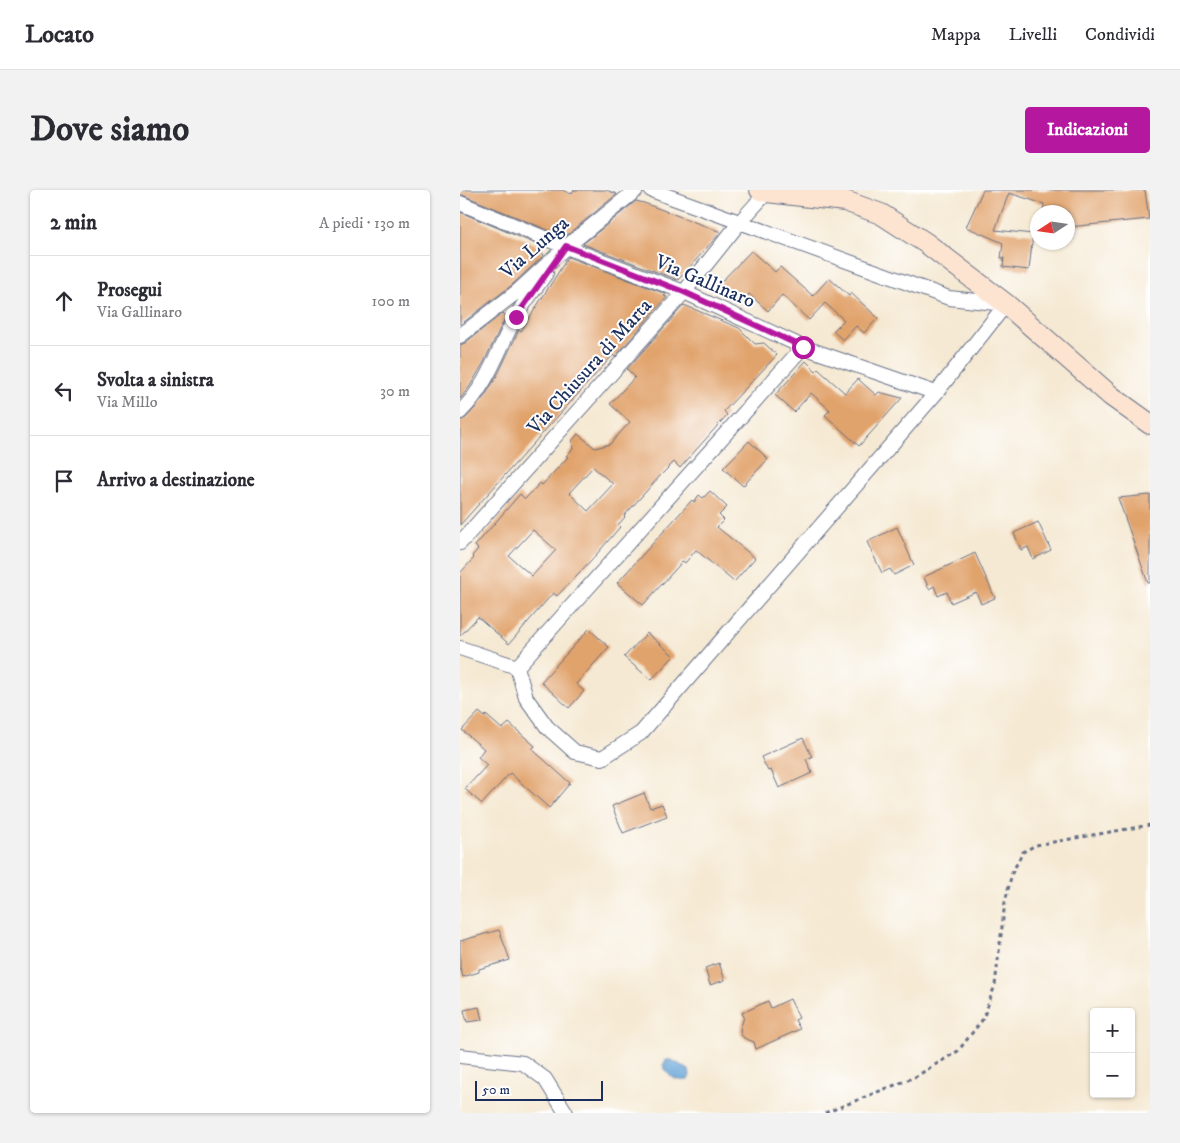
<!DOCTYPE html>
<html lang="it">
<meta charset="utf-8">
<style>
body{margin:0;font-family:"IM FELL DW Pica",serif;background:#f2f2f3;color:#2b2b33}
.controls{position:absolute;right:15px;bottom:15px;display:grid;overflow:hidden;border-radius:5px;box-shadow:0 1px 4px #0004}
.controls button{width:45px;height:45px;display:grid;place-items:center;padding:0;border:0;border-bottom:1px solid #e1e1e2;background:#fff;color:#2b2b33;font:25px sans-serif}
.compass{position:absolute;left:570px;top:15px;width:45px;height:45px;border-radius:50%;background:#fff;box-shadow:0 1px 4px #0004;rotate:258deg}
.scale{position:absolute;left:15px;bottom:12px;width:128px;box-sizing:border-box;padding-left:5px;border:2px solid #1b2f5e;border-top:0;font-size:14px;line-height:18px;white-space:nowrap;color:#1b2f5e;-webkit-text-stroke:4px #fff;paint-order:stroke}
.stop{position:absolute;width:15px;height:15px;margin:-11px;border:4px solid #b5179e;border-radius:50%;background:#fff}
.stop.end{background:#b5179e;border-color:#fff;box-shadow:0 1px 5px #0008}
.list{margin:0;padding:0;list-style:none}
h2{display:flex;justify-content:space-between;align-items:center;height:65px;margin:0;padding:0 20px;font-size:21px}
h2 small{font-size:16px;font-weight:400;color:#7c7c81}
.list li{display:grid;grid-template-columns:32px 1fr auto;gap:15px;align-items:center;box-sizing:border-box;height:90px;padding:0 20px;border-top:1px solid #e1e1e2}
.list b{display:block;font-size:19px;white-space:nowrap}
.list p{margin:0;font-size:16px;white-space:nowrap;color:#7c7c81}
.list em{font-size:16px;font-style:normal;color:#7c7c81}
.icon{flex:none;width:28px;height:28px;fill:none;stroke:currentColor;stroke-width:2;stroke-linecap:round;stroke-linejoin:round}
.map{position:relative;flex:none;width:690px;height:923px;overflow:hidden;border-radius:5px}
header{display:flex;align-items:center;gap:30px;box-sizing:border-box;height:70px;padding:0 25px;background:#fff;border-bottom:1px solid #e1e1e2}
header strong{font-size:24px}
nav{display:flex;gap:28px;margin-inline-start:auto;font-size:18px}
.intro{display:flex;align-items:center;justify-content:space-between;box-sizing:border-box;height:120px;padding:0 30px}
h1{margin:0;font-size:35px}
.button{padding:12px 22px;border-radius:5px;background:#b5179e;color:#fff;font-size:18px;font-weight:700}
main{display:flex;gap:30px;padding:0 30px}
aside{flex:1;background:#fff;border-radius:5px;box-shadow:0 1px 4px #0004}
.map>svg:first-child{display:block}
</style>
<header>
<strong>Locato</strong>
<nav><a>Mappa</a><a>Livelli</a><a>Condividi</a></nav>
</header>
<div class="intro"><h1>Dove siamo</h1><a class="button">Indicazioni</a></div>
<main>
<aside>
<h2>2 min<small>A piedi · 130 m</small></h2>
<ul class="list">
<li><svg class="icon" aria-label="ahead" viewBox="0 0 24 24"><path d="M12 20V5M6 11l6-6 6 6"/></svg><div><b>Prosegui</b><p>Via Gallinaro</p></div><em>100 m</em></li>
<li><svg class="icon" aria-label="left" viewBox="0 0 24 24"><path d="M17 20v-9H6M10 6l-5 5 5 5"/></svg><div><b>Svolta a sinistra</b><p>Via Millo</p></div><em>30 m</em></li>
<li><svg class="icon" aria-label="arrive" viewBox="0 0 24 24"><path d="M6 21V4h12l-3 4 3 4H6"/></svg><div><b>Arrivo a destinazione</b></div></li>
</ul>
</aside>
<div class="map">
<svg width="690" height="923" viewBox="0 0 690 923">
<rect width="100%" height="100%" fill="#fff"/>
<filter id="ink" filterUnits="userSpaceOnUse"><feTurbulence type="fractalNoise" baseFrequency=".02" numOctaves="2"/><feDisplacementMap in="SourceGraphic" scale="10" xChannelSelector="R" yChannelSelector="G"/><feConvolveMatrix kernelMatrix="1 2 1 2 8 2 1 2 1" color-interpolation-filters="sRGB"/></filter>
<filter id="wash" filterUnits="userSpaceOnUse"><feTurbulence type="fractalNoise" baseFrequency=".0096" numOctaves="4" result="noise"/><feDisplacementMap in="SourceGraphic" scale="20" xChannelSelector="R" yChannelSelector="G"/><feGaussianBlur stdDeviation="1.12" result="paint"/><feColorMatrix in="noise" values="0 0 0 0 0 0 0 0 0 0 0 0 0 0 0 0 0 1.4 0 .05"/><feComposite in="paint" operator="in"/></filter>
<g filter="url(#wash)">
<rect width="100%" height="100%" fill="#f5e9d3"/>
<!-- water -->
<path fill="#62a2d5" stroke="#3e689a" d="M206,870h6l17,10 1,5 -2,5c-12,2 -21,-4 -25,-15z"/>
<g id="blocks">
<!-- building -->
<path fill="#e1a36c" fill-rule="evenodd" d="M0,0h102l9,4 3,-4h32l11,4 -52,43 -105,-43z
M523,0h162l4,29 -81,8v-15h-25l1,-8 -35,-11 -14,37 38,4 -4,36 -26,-3 1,-9h-3l2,-15 -37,-16z
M176,11l8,2 77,29 -43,48 -95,-36z
M0,22l76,32 8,11 -32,30 -52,40z
M291,61l24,21 5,-5 33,29 16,-18 20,18 2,-3 27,25 -14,15 -8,-7 -13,14 -10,-9 11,-11 -19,-17 -16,17 -27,-25 -14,16 -19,-17 -9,10 -21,-20z
M108,67l98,37 -2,2 3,1 -52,60 -2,-2 -153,170v-104l6,-3 19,-22 14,-24 20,-42 2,1z
M224,115l55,23 16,16 9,-1 13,12 -53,56 3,4 -47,53 -6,-6 -14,14 -36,40 1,1 -7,8 2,2 -24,28 -39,41 -4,-3 -44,51 -31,-27 -18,19v-63l14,-15 -2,-2 6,-7 -3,-3 45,-52 5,5 15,-16 2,2 26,-28 -2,-1 7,-7 -1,-8 6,-7 17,14 15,-4 20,-22 -20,-18 25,-27 -8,-8zM133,277l20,17 -25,27 -19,-18zM73,340l23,20 -24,26 -23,-20z
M43,123l3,3 -23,48 -13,22 -10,13v-54l5,-2z
M346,171l10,10 2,-2 27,24 13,-14 18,16 3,-3 23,6 -43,48 -34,-31 5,-5 -19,-17 -17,19 -19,-17z
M289,251l19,18 -25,27 -20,-18z
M250,301l17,16 -8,8 5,5 -7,7 38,31 -21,24 -38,-32 -11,13 -2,-2 -40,44 -26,-22 75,-83 2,2 5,-7 4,3z
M690,305v88h-2l-30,-85z
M578,332l13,28 -18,9 -5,-12 -7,3 -7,-17z
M437,337l17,38 -20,10 -4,-6 -8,4 -15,-31z
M515,363l20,45 -14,6 -5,-12 -25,11 -4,-11 -9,4 -4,-10 -5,3 -5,-12z
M129,439l20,18 -33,37 8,7 -15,17 -28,-26z
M187,443l27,23 -23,24 -27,-23z
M19,522l6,5 1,-2 16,14 7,-6 26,23 -3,3 38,34 -21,25 -39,-35 -28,31 -17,-15 22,-24 -9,-8 6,-8 -22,-19z
M343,548l9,19 -6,2 6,14 -33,15 -8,-18 -3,1 -7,-14z
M184,603l6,15 12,-4 5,12 -44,17 -11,-27z
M39,740l11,30 -31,9v3l-16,5 -3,-10v-26z
M259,773l6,17 -15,5 -5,-17z
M330,809l9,19 -4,2 5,9 -44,20 -2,-7 -10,-4 -3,-4 -1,-4 4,-13 -2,-4 26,-12 3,7z
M19,817l3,13 -15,2 -3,-12z"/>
</g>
</g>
<g filter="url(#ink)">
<use href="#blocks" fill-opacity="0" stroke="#677087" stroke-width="1"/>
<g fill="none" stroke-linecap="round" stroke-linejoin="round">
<defs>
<path id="street" d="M191,0l298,108 56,6
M0,13l106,44 118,45 119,55 133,46
M0,146l58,-45 48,-44 70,-57
M0,222c27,-25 38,-62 55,-94 9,-16 21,-30 31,-45
M0,353l224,-251 56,-70 27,-30 7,-2
M0,458l57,19
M57,477l9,31 21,29 28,25 27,6 39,-25 295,-340 70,-89
M57,477l286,-320
M0,866l63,7 22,16 21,34"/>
<path id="secondary" d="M300,0l7,2 78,9 36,13 45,29 80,61 105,92 39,28"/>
</defs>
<!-- street casing -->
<use href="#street" stroke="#677087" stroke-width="16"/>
<!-- secondary casing -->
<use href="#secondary" stroke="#677087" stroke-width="22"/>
<!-- path -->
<path stroke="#677087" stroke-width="3" stroke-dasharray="4 4" stroke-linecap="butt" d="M365,923l90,-36 43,-26 25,-32 12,-34 10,-83 7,-29 11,-21 13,-7 114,-20"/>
<!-- street -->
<use href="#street" stroke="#fff" stroke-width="14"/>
<!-- secondary -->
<use href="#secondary" stroke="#fde4d1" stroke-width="20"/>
</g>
</g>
<g fill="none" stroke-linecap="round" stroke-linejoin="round" filter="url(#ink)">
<!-- route -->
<path stroke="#b5179e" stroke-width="6" d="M56,127l50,-71 118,46 119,55"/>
</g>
<g text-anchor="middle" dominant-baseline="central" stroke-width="4" stroke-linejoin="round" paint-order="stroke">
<!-- street labels -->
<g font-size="20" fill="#1b2f5e" stroke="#fff">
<text transform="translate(75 58) rotate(-41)">Via Lunga</text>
<text transform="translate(245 92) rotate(23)">Via Gallinaro</text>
<text transform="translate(130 177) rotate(-48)">Via Chiusura di Marta</text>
</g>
</g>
</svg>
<div class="controls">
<button>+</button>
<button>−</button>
</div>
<svg class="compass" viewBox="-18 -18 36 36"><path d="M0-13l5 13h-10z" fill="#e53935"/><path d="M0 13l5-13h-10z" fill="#7c7c81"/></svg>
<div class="scale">50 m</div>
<div class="stop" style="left:343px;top:157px"></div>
<div class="stop end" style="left:56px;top:127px"></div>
</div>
</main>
